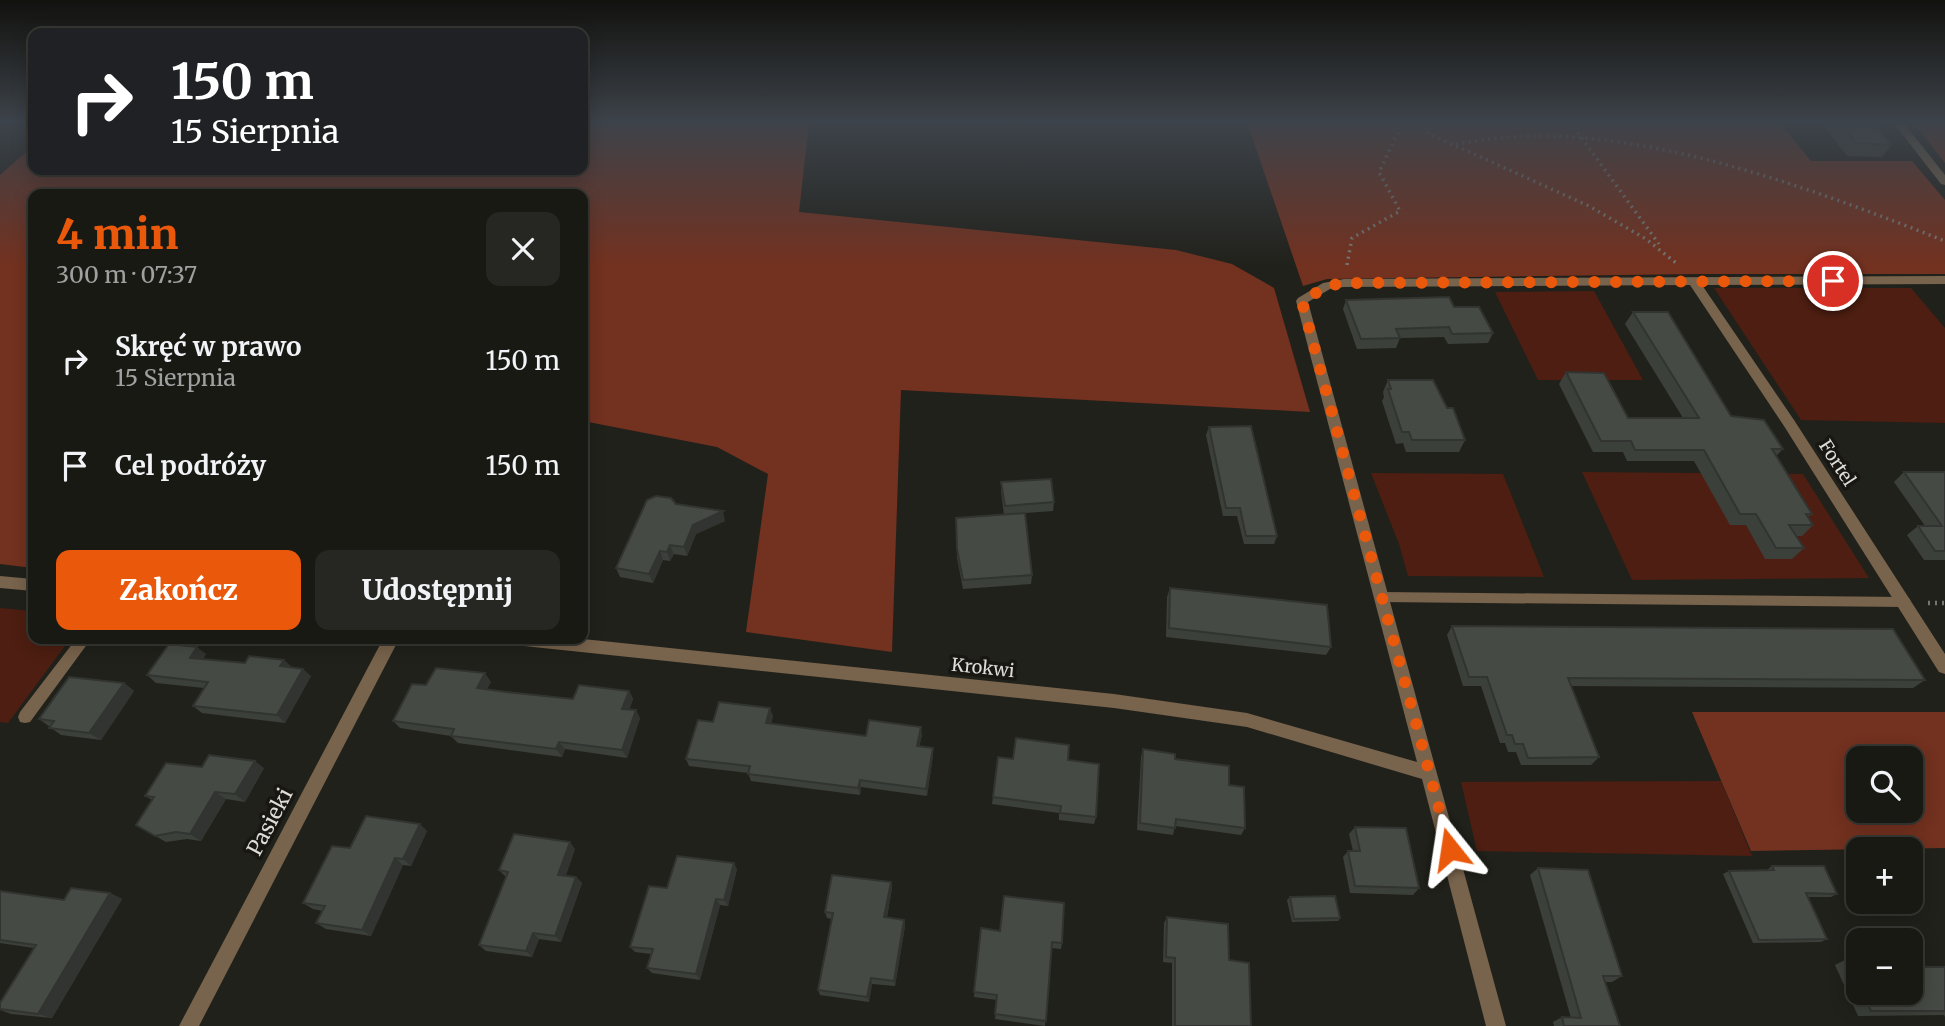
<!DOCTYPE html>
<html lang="pl">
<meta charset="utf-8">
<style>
body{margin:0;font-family:Merriweather,serif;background:#262622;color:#f1f3f6;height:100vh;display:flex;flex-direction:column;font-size:26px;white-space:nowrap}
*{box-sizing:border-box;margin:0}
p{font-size:23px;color:#9fa0a0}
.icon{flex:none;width:38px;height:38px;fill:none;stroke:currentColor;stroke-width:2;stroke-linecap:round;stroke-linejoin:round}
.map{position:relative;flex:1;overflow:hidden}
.side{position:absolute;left:28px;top:189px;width:560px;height:455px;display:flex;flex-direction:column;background:#191914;border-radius:14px;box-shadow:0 4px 18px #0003,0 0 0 2px #373834}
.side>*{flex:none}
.top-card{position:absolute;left:28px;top:28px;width:560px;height:147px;border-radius:14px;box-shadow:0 4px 18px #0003,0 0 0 2px #373834;background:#202124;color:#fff;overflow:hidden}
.tools{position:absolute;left:1846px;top:746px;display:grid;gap:14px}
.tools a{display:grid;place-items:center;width:77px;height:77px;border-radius:14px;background:#191914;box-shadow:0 4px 18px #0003,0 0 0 2px #373834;font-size:35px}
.pin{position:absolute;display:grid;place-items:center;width:60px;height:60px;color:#fff;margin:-30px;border:4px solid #fff;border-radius:50%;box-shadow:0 2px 7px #0007}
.me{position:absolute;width:77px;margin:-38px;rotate:345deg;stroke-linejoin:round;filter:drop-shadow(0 0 5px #0008)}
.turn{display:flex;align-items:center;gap:24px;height:147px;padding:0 28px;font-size:32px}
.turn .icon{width:91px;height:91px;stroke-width:2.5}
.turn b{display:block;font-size:49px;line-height:60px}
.round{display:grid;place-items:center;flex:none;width:74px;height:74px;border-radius:14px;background:#262622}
.overview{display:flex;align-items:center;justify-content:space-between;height:119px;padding:0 28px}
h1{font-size:42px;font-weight:800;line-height:52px;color:#ea580c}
.action{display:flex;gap:14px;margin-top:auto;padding:14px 28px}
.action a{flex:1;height:80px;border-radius:14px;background:#ea580c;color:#fff;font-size:28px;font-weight:800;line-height:80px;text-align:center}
.action a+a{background:#262622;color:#f1f3f6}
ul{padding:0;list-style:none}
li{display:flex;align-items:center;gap:21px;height:105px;padding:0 28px}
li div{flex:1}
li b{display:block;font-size:26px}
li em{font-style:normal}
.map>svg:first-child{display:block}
</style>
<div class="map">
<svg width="1945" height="1026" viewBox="0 0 1945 1026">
<rect width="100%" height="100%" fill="#21211b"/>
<!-- green -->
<g fill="#4d1e11">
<path d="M1714,288h197l34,40v95l-144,-3z"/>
<path d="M1594,291l49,89h-105l-43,-88z"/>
<path d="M1582,472l221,2 66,104 -237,2z"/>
<path d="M1371,473l132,1 41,103 -136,-1 -9,-32z"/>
<path d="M0,608l33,3v28h37l-62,84 -8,-1z"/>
<path d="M1721,781l31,75 -275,-5 -16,-69z"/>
</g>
<!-- forest -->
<g fill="#73311f" fill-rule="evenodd">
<path d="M583,122h226l-10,90 377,38 56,14 42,24 36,124 -409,-22 -9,262 -146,-20 22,-158 -51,-27 -134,-26v-227h-550v374l-33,-4v-389l33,-29v24h550z"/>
<path d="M1247,122h532l32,39h101l33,39v74h-246l-372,5 -24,7z"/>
<path d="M1913,122h32v41z"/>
<path d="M1692,712h253v136l-194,3zM1858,758h53v52h-53z"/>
</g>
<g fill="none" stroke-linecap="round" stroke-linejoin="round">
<!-- path-far1 -->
<g stroke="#767571" stroke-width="3.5" stroke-dasharray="2 4.5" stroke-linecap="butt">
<path d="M1403,122l186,84 57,33 30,24"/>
<path d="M1570,122l89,122"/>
<path d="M1456,144c26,-4 53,-8 79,-8 135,-1 286,56 410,105"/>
<path d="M1347,265l5,-27 48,-27 -21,-39 24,-50"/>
</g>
<!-- path -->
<path stroke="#767571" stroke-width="4.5" stroke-dasharray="2 5" stroke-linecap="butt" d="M1928,603h17"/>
<!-- service -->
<g fill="#78634c" fill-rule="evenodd">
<path d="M1382,592l522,5 5,1 2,4 -2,4 -5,1 -522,-5 -5,-1 -2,-4 2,-4z"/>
<path d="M76,639h15l-61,83 -5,1 -5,-1 -2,-5 2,-5z"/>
</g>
<!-- minor -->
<g fill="#78634c" fill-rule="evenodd">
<path d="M1893,122h10l42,53v10l-4,-1z"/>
<path d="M1945,276v8l-243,1 92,135 151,234v20l-6,-2 -155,-246 -94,-141 -346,2 -14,2 -22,13 198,724h-20l-64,-247 -175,-52 -133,-19 -590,-62 -5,-2 -3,-5h67l531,55 133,19 170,49 -121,-461 2,-3 25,-15 21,-4z"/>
<path d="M0,576l33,3v12l-33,-3z"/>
<path d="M383,639h16l-200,387h-20z"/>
</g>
</g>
<!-- wall -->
<g fill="#3c403a">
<path d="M1821,122h52l18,23 -9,12 -35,-1z"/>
<path d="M1346,300l108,7 39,26 -5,10 -40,1 -4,-7 -44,1 -4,10 -39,1 -14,-40z"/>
<path d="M1633,312l98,104 52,33 -7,7 36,58 -4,3 5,8 -11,11h-6l8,12 -12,11h-27l-19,-34h-16l-36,-64h-67l-4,-9h-30l-34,-68 7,-12 62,46h55l-58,-94z"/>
<path d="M1388,380l59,28 18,32 -6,12h-53l-3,-9 -7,1 -14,-43 2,-4 -1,-5z"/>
<path d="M1209,427l68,109 -3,8h-30l-7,-28h-14l-17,-81z"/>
<path d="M1904,472h41v88h-21l-17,-25 11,-9h7l-31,-44z"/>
<path d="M1001,482l53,20 -1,9 -28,2 7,62 -1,9 -68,5 -6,-31 -1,-40 48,-3 -3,-24z"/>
<path d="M676,504l49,17 -29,13 -9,22 -13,-2 -4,7 -7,-1 -10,23 -33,-6 -4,-9z"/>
<path d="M1170,588l161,59 -5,8 -160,-18 1,-40z"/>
<path d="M1452,626l473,54 -12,8 -342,-2 28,71 -8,8h-70l-5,-13h-8l-3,-9h-5l-19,-57h-18l-16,-51z"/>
<path d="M206,654l-3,5 88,8 20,9 -26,47 -83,-10 -9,-7 11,-18 -48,-5 -9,-8z"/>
<path d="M491,682l-4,7 86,10 56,-8 4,8 -4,11 11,8 -13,40 -62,-9 -3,8 -104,-14 -7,-7 -51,-8 -7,-7 33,-36z"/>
<path d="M124,683l10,8 -33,49 -40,-5 -22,-16z"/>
<path d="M773,716l-2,8 95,12 56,-1 -3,11 14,10 -6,40 -66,-9 -1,8 -109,-14 -3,-8 -59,-7 -3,-7 27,-37z"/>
<path d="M1143,749l32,10 54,26 16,43 -4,7 -66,-9 -2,9 -36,-5 4,-73z"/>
<path d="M1013,759l55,1 28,57 -2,7 -35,-4v-7l-67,-9 1,-7z"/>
<path d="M202,767l62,1 -19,34 -19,-3 -25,42 -14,-2 -21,3 -30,-17 16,-25 -7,-4z"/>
<path d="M1355,827l64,61 -6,7 -63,-2 -7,-36 5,-6h5l-4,-17z"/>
<path d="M427,831l-16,35 -8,-1 -32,71 -45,-7 -10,-6 7,-12 -10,-2 -10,-6 47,-55z"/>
<path d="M575,849l-9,26 10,2 6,6 -21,59 -22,-3 -7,18 -46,-6 -7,-6 27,-68 -7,-7z"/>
<path d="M1772,866l65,28 -6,3h-23l19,42 -6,3 -68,1 -30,-69 6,-3 38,-1z"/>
<path d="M1538,868l84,108 -10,6h-7l15,44h-66l-1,-4 9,-5 9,1 -41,-143z"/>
<path d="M737,869l-9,37 -8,-1 -20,75 -48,-7 -5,-5 4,-14 -16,-2 -5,-5 37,-59z"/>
<path d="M891,882l1,6 -5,29 17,3 1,6 -10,60 -23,-2 -3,18 -49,-7 -2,-5 14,-71 -5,-1 -2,-6z"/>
<path d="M0,892l64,8 46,-7 12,6 -70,119 -41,-4 -11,-4v-7l34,-55 -34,-5z"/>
<path d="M1290,897l50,21 -2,3 -46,1 -5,-22z"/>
<path d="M1167,917l62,43 22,66h-79v-63l-9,-1 1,-39z"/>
<path d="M981,928l81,15 -1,6 -9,-1 -7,78 -50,-7 2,-19 -23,-3z"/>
<path d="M1847,959l11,1v32h53l34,-25v50l-1,-2 -86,1 -23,-51z"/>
</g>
<!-- shaded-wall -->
<g fill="#313430">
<path d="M723,511l2,10 -29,13 -9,22 -3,-9 9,-22z"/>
<path d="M670,545l4,9 -4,7 -3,-9z"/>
<path d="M660,551l3,9 -10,23 -4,-9z"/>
<path d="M197,647l9,7 -8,11 -8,-7z"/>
<path d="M284,660l8,7 -12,-1z"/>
<path d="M303,669l8,7 -26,47 -8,-8z"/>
<path d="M485,673l6,9 -8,14 -6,-8z"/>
<path d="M124,683l10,8 -33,49 -12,-7z"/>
<path d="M629,691l4,8 -6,18 -5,-8z"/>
<path d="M770,708l3,8 -4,15 -3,-8z"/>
<path d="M636,710l4,8 -13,40 -5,-8z"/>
<path d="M921,727l1,8 -4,18 -1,-7z"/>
<path d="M559,742l6,7 -3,8 -6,-8z"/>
<path d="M933,748v8l-6,40 -1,-7z"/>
<path d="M255,761l9,7 -19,34 -10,-8z"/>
<path d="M860,780l1,7 -1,8 -2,-7z"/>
<path d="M215,792l11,7 -25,42 -11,-7z"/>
<path d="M420,824l7,7 -16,35 -8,-7z"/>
<path d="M570,842l5,7 -11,32 -6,-6z"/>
<path d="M395,858l8,7 -32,71 -9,-6z"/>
<path d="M734,863l3,6 -9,37 -4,-6z"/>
<path d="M576,877l6,6 -21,59 -6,-6z"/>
<path d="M891,882l1,6 -6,35 -2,-6z"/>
<path d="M110,893l12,6 -70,119 -14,-4z"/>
<path d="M716,899l4,6 -20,75 -4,-6z"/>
<path d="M904,920l1,6 -10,60 -1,-5z"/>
<path d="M533,933l6,6 -7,18 -6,-6z"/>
<path d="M871,978l1,6 -3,18 -2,-5z"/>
</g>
<!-- building -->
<g fill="#464a44" stroke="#313430" stroke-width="2">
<path d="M1839,122h34l18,23 -35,-2z"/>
<path d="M1449,297l5,10h25l14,26 -41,1 -3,-7 -53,2 4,9 -39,1 -15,-39z"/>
<path d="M1633,312h35l63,104 33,4 19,29h-11l40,65h-6l7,11h-24l15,23h-28l-20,-34h-16l-36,-64h-69l-4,-9h-30l-35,-69 38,1 24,45h71z"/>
<path d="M1388,380h45l14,28h6l12,32h-53l-3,-8h-7l-14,-43h3z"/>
<path d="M1251,426l26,110h-31l-6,-28h-14l-17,-81z"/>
<path d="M1904,472h41v79h-10l-17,-25h24z"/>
<path d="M1051,479l3,23 -49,4 -4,-24z"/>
<path d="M656,496l15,2 5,6 47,7 -30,14 -9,22 -14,-2 -3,7 -7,-1 -11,23 -33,-6 31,-68z"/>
<path d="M1025,513l7,62 -69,5 -6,-31 -1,-31z"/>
<path d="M1170,588l157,17 4,42 -162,-19z"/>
<path d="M1452,626l441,3 32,51 -357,-2 31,79 -71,1 -5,-14h-8l-3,-9h-5l-20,-58h-18z"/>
<path d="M169,644l28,3 -7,11 55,5 4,-7 35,4 -4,6 23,3 -26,46 -84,-9 15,-24 -61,-7z"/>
<path d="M436,668l49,5 -8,15 29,4 67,7 6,-14 50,6 -7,18 14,1 -14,40 -63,-8 -3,7 -105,-13 3,-7 -61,-8 19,-37 14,1z"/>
<path d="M69,677l55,6 -35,50 -40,-5 5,-7 -15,-2z"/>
<path d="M719,702l51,6 -4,15 100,13 3,-16 52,7 -4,19 16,2 -7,41 -66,-9 -2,8 -110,-14 2,-8 -64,-7 12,-39 15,2z"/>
<path d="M1016,738l53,7 -1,15 31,4 -3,53 -36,-4 1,-7 -68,-9 5,-40 15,2z"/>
<path d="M1143,749l32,5v5l54,7v19l15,2 1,41 -69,-9 -1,9 -35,-5z"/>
<path d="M209,755l46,6 -20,33 -20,-2 -25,42 -14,-2 -21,4 -19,-11 18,-28 -9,-1 21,-33 36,4z"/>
<path d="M366,816l54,8 -17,35 -8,-1 -33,72 -46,-7 9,-17 -22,-3 29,-57 18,2z"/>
<path d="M1355,827l51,1 13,60 -64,-2 -7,-35h12z"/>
<path d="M514,834l56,8 -12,33 18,2 -21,59 -22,-3 -7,18 -47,-6 29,-73 -9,-2z"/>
<path d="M677,856l57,7 -10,37 -8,-1 -20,75 -49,-6 6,-19 -23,-2 19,-61 18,2z"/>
<path d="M1772,866h52l13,28 -31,-1 21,46 -68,1 -30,-69 45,-1z"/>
<path d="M1538,868l50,2 34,106h-19l17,50h-56l-2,-9 19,1z"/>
<path d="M832,875l59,7 -7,35 20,3 -10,61 -23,-3 -4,19 -49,-7 15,-77 -8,-1z"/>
<path d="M71,888l39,5 -72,121 -38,-5v-6l36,-58 -36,-5v-49l64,9z"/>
<path d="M1004,896l60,7 -2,40 -10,-1 -6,79 -51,-7 2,-19 -23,-3 7,-64 19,3z"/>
<path d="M1335,896l5,22 -46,1 -4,-22z"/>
<path d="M1167,917l61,7 1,36 20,3 2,63h-76v-68l-9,-1z"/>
<path d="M1847,959l11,1v25z"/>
<path d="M1911,967h34v44h-74l-9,-19h49z"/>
</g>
<!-- sky -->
<linearGradient id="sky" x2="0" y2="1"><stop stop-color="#12120f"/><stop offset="0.46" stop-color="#3d434a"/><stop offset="1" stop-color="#3d434a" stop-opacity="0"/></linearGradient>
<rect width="1945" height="266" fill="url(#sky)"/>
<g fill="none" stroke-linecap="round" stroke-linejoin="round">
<!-- route -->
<path stroke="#ea580c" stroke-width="12" stroke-dasharray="0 21.6" d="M1450,849l-148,-547 25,-16 17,-3 489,-2"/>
</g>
<g text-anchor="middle" stroke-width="7" stroke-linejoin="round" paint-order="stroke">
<!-- street labels -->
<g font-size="18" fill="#deddda" stroke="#181712">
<text transform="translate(1837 463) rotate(57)" y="6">Fortel</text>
<text transform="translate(983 668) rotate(6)" y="6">Krokwi</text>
</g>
<!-- near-street labels -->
<g font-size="21" fill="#deddda" stroke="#181712">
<text transform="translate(270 822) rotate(-62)" y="7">Pasieki</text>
</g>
</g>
</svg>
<div class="tools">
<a><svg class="icon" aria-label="search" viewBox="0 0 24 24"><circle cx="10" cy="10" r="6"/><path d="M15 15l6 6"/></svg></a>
<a>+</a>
<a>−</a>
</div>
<div class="pin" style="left:1833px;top:281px;background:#d93025"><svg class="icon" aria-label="arrive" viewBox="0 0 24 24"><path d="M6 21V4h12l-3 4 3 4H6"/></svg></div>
<svg class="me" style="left:1450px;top:849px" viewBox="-20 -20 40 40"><path d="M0-17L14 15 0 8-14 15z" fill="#ea580c" stroke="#fff" stroke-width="4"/></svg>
<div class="top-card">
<div class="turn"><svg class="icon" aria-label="right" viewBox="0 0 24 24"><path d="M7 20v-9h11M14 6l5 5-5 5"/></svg><div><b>150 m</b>15 Sierpnia</div></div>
</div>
<section class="side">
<div class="overview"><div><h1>4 min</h1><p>300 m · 07:37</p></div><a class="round"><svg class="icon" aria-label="close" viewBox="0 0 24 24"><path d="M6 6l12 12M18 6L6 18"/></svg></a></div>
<ul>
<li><svg class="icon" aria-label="right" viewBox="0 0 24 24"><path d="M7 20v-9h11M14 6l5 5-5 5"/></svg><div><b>Skręć w prawo</b><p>15 Sierpnia</p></div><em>150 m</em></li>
<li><svg class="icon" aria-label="arrive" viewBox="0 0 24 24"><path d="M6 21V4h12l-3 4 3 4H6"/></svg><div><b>Cel podróży</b></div><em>150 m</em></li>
</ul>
<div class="action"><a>Zakończ</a><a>Udostępnij</a></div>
</section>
</div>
